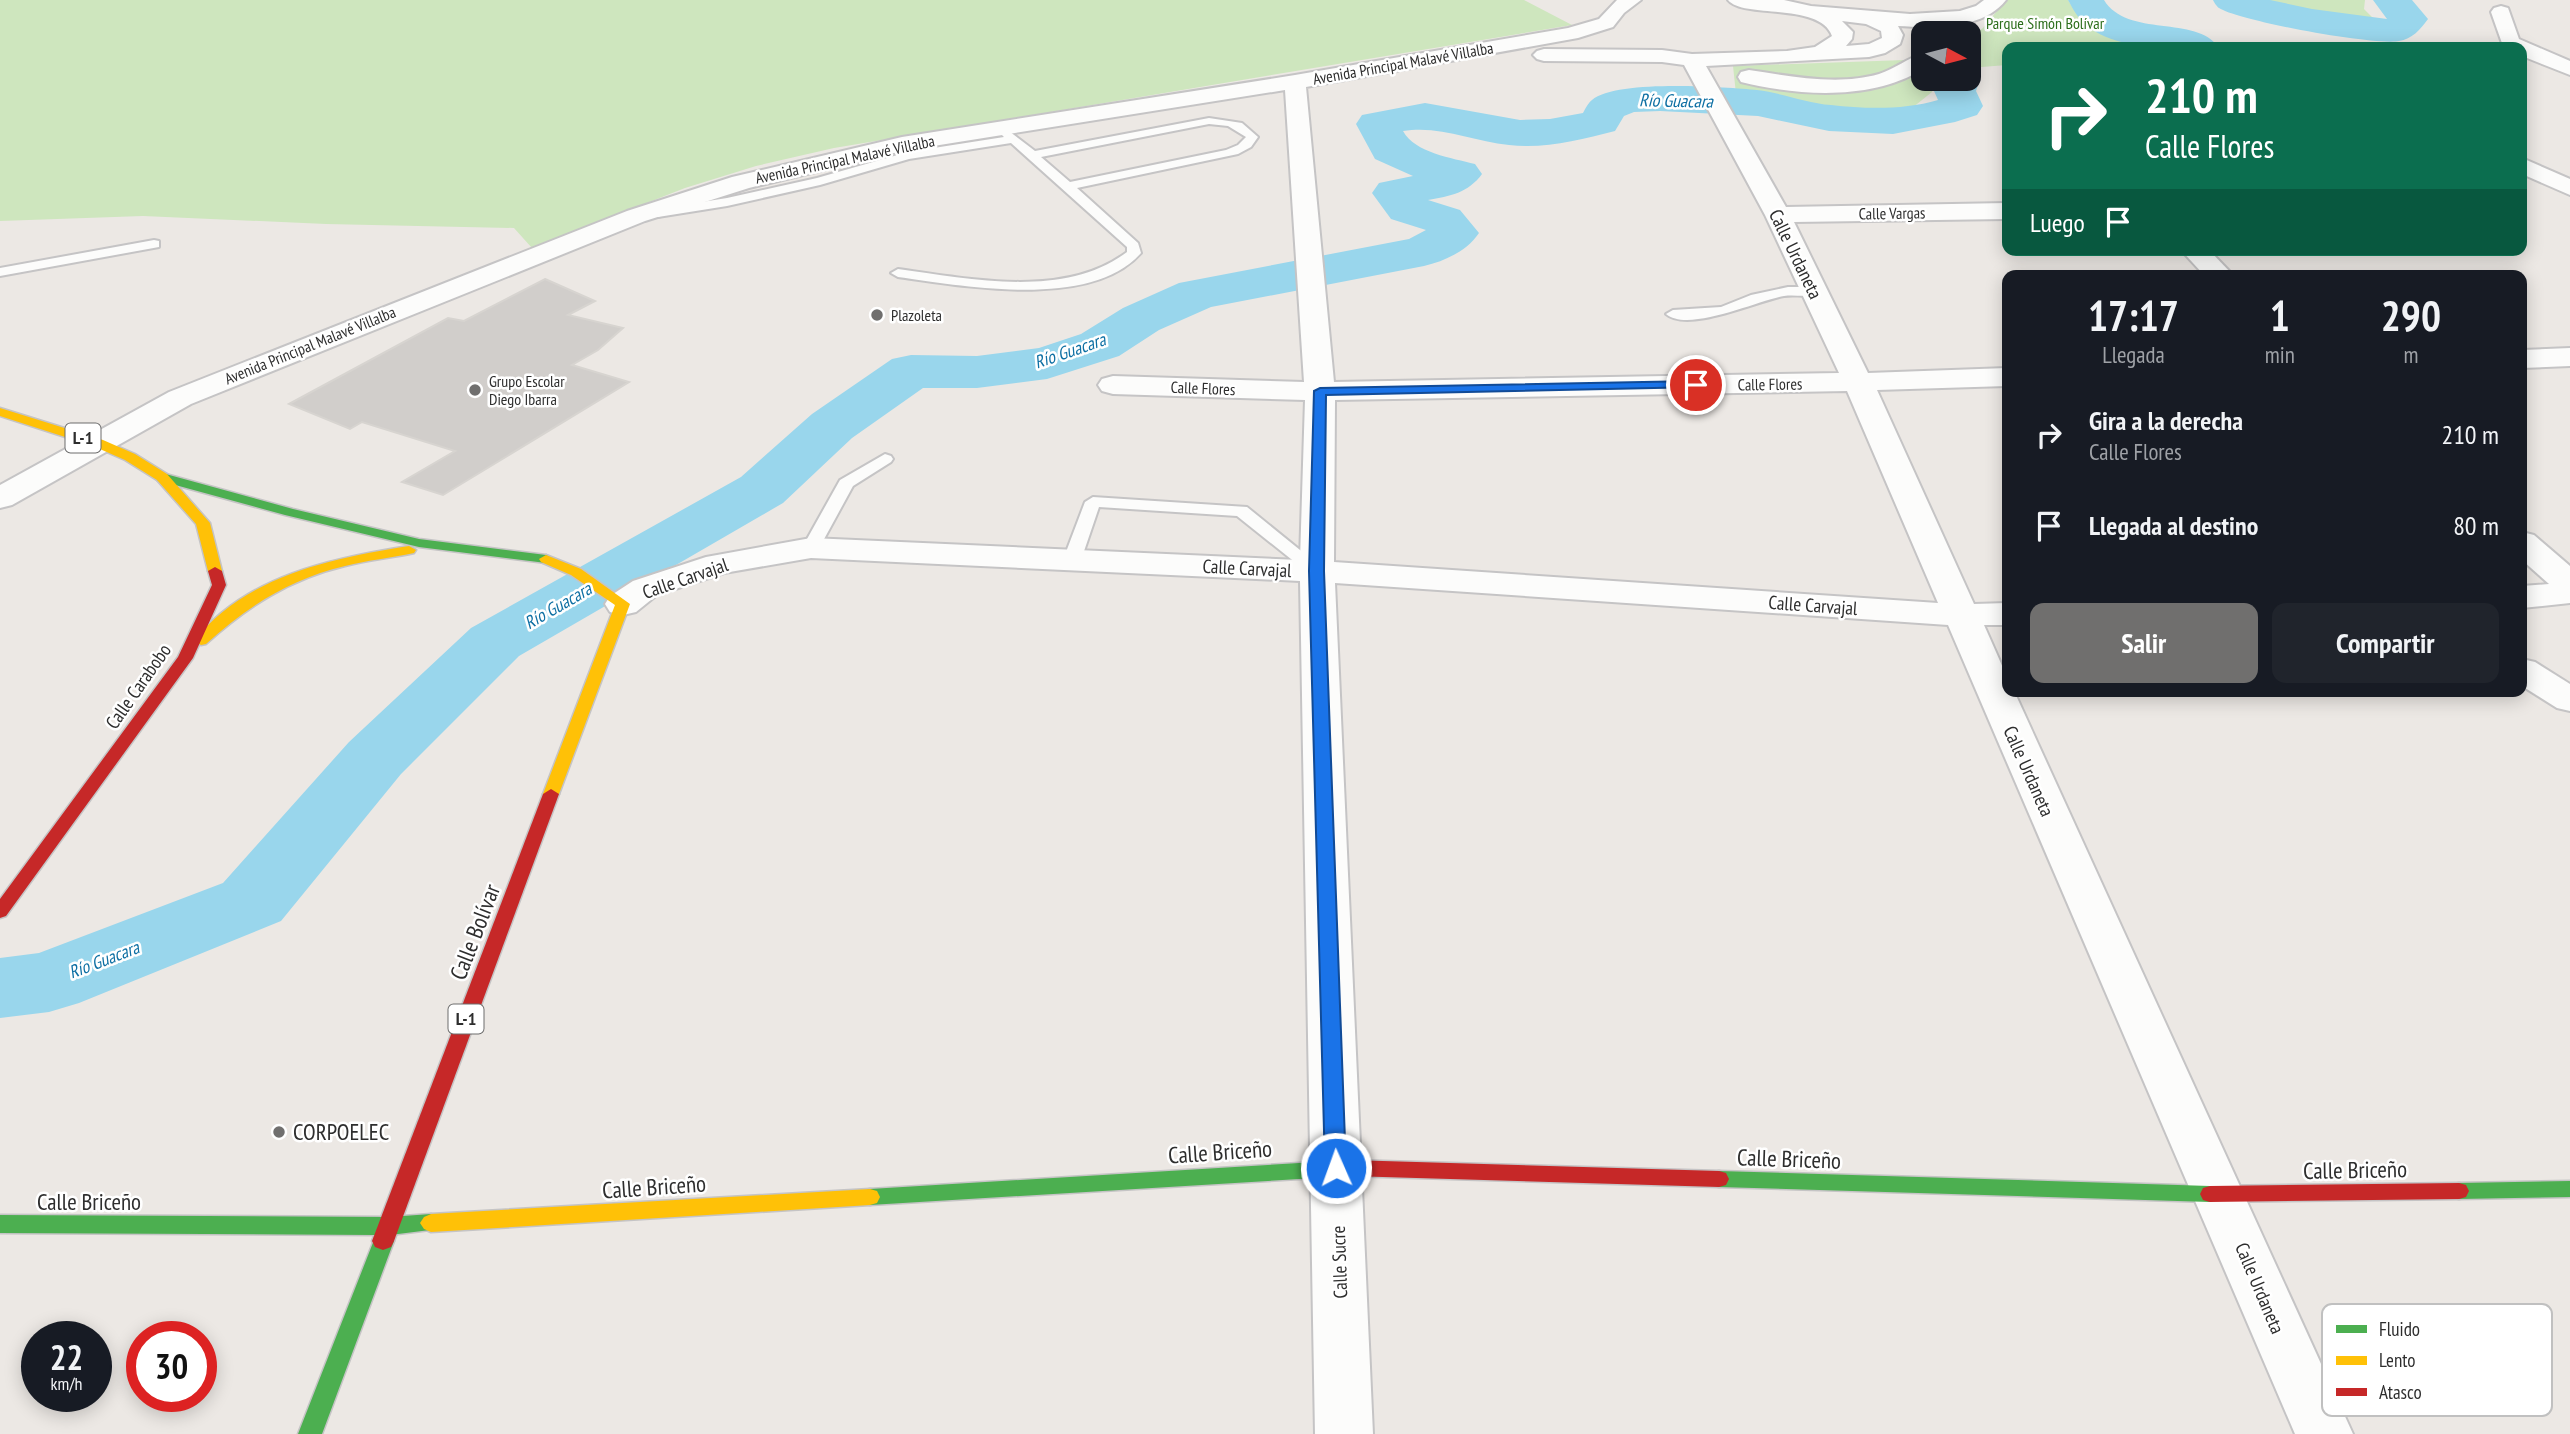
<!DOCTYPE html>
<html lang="es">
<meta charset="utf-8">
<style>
body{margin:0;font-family:"PT Sans Narrow",sans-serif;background:#20242c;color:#f1f3f6;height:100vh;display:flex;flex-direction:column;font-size:26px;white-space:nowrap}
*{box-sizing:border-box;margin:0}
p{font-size:23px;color:#9ea1a6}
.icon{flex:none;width:38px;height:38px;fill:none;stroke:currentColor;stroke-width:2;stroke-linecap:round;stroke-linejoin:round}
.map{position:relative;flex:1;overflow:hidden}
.panel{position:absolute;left:2002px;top:270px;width:525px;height:427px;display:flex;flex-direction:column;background:#171b24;border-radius:14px;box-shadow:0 4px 18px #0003}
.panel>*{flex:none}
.banner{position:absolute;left:2002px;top:42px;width:525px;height:214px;border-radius:14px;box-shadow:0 4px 18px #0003;background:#0b6e4f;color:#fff;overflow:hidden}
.needle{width:46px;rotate:97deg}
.buttons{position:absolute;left:1911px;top:21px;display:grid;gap:14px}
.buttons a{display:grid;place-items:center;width:70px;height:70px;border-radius:14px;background:#171b24;box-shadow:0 4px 18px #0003;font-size:35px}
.speed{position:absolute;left:21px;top:1321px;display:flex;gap:14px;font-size:35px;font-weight:700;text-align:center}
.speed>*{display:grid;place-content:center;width:91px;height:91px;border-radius:50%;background:#171b24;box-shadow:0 4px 18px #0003;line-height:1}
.speed small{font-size:18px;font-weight:400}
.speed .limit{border:10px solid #d22;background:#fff;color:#111}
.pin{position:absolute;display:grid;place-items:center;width:60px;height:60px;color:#fff;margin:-30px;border:4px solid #fff;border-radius:50%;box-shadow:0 2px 7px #0007}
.me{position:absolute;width:77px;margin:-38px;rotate:358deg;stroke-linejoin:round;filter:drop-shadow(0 0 5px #0008)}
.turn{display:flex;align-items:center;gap:24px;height:147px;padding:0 28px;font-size:32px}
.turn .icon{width:91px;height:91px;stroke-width:2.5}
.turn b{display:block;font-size:49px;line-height:60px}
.then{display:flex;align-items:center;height:66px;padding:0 28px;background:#0003;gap:14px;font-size:26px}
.eta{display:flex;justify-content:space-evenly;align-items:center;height:119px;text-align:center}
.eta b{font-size:42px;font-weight:800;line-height:49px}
.primary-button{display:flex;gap:14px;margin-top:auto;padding:14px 28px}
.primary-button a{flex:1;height:80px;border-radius:14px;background:#706f6e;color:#fff;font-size:28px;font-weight:800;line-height:80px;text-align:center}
.primary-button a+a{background:#20242c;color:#f1f3f6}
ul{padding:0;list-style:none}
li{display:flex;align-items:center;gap:21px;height:91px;padding:0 28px}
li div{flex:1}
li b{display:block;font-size:26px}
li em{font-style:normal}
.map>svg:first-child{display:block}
</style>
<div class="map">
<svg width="2570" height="1434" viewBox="0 0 2570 1434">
<rect width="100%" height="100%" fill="#ece8e4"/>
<!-- green -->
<g fill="#cee6be">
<path d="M0,0h1524l48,25 -738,123 -78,18 -71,22 -153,60 -18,-20 -188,-4 -183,-8 -143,5z"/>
<path d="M2006,0h62c14,27 71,41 99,47h-160v18l-38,3v-33l13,-6z"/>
<path d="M2262,0h103l-1,9 10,10 -79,-10z"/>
<path d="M1923,52v27h11l-2,13 -25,20 -62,-4 -109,-14 -3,-28 172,-6z"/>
</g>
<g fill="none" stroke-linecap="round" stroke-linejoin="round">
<!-- river -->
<g fill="#99d6ec" fill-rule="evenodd">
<path d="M2068,0h36c23,38 93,15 114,47 -40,2 -91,5 -127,-18 -11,-7 -17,-18 -23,-29z"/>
<path d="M2213,0h57l42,9 75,10 -14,-19h39l16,19c-8,11 -16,20 -29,22 -23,5 -160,-20 -180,-33 -2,-1 -5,-6 -6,-8z"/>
<path d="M1969,69l5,1 6,9 -4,12 7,15 -6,9 -22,7 -62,12 -64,-3 -71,-15 -98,-5 -26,1 -10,4 -9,15c-35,9 -70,18 -106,14 -37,-4 -69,-20 -106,-14 12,22 49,27 72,33l7,10c-14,19 -32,22 -54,26l32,10 19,23c-12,18 -34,28 -55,33l-213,41 -52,23 -40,26 -72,23 -70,9h-54l-71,50 -69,65 -264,153 -118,118 -120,147 -202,82 -30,9 -49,6v-60l39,-5 184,-70 126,-141 122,-114 270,-151 71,-63 80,-55 19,-4 66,1 62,-8 42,-14 42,-26 56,-25 230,-44 17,-9 -35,-11 -19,-26 7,-10 34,-7 -38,-17 -19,-35 6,-9 63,-12 95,17 30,-1 33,-6c2,-4 5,-10 9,-13 24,-21 132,-13 165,-10 25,3 49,13 74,15 35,4 73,5 107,-5l-4,-9 6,-12h29z"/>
</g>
</g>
<!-- building -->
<path fill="#d1cecb" stroke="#d7d4d0" stroke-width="2" d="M545,279l50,22 -27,14 55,13 -25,22 -26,15 57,17 -186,113 -41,-13 53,-31 -93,-29 -12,7 -61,-25 159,-86 16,3z"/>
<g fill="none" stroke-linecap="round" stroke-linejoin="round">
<!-- lane casing -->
<g stroke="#c5c4c5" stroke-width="4">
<g id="lane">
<path d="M1209,118l33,5 16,14 -7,10 -13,7 -161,34 61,55 3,10c-50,57 -177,33 -243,24l-7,-4 7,-4c73,10 167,30 229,-17v-5l-116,-104 -102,16 -89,26 -93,21 -69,11 -6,-4 6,-4 69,-11 90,-20 91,-26 96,-15 -9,-9 6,-3 34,26zM1209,124l19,2 18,11 -8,8 -12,5 -156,32 -29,-25z"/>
<path d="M154,240l5,1v6l-159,29v-8z"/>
<path d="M1788,287h26l7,4c-9,8 -25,3 -37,5 -27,5 -96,37 -118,18l7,-4 48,-3 30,-12z"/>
<path d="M885,454l6,2 2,3 -2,3 -38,24 -36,66h-12l-3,-4 38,-68z"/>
<path d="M1093,497l154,10 79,64 -9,5 -6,-1 -74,-59 -138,-9 -18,53 -3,4h-12l-3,-4 22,-58z"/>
</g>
</g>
<!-- street casing -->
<g stroke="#c5c4c5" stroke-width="4">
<g id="street">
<path d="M1617,0h24l-17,13 -11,14 -35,11 -272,49 28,295 505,-9 -74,-158 -81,-150 -22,-3 -118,-1 -7,-2 -4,-4 4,-4 7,-2 118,1 30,4 95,-3 28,-4 17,-11c-12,-34 -89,-17 -104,-36h56l27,6 99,8 50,-3 16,-5 8,-6h22c-23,30 -74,28 -108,26l5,9 -3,9 -15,9 -16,4 -163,9 80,141 221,-4v16l-213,3 74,151 139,-5v18l-130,4 97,214 33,-1v22h-23l23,52v14h7l339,743h-58l-347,-809 -613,-42 38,851h-58l-15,-853 -489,-23 -87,15 -67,22 -21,17 -13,3 -13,-3 -5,-8 5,-8 23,-15 73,-24 105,-19 489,22 5,-160 -192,-6 -11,-3 -4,-6 4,-6 11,-3 191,6 -19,-292 -383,61 -153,37 -104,33 -454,183 -179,101 -12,3v-23l169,-93 458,-181 105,-34 170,-40 393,-62 273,-47 31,-9zM1842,21l24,3 15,7 1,7 -13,6 -23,2 6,-7 1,-7zM1847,391l91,212 -604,-41 1,-162z"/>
<path d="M2501,6l7,2 11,31 51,22v14l-48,-19v-9l-19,-1 -12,-34 3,-4z"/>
<path d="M1923,54v15c-51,32 -125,27 -182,13l-3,-5 3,-5 8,-2c41,6 89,16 130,4 16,-5 28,-16 44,-20z"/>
<path d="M2522,158l48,21v16l-48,-21z"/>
<path d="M2181,250h28l24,25h-29z"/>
<path d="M2570,348v18l-48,2v-18z"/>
<path d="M2522,532l12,3 36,31v37l-48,5v-22l27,-2 -27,-24z"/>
<path d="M2522,659l13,3 35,22v27l-13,-3 -35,-22z"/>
</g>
</g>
<!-- fast casing -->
<g stroke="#c5c4c5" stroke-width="3">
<g id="fast">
<path d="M162,473l131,36 126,30 127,16 7,4 -7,4 -127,-16 -134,-32 -128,-35v-6z"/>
<path d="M1349,1160l7,2 3,6 -3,6 -7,2 -479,29 -7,-2 -3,-6 3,-6 7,-2z"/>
<path d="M1719,1171l491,15 7,2 3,6 -3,6 -7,2 -491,-15 -7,-2 -3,-6 3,-6z"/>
<path d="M2570,1181v16l-111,2 -7,-2 -3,-6 3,-6 7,-2z"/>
<path d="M431,1214l7,3 4,6 -4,6 -48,6 4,6 -72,193h-24l78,-199 -376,-2v-18l389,2z"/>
</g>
</g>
<!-- slow casing -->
<g stroke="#c5c4c5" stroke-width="3">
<g id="slow">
<path d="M0,408l103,32 32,14 32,20 43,49 12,48 -2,3h-10l-2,-3 -12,-47 -39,-44 -32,-20 -32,-14 -93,-30z"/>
<path d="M409,546l7,4 -2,3c-23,5 -46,7 -69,13 -55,13 -97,40 -139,78l-5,1 -7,-4c51,-65 138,-83 215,-95z"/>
<path d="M546,555l35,14 49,35 -71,190 -8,5 -8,-5 72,-189 -44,-30 -30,-13 -2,-3z"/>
<path d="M870,1189l7,2 3,6 -3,6 -7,2 -439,27 -7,-3 -4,-6 4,-6 7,-3z"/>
</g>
</g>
<!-- jam casing -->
<g stroke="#c5c4c5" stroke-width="3">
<g id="jam">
<path d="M215,567l7,4 4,14 -33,73 -187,258 -6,2v-19l178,-242 34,-72 -4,-14z"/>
<path d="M551,789l8,5 -165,447 -3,6 -8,3 -8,-3 -3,-6 171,-447z"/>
<path d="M1349,1160l370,11 7,2 3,6 -3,6 -7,2 -370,-11 -7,-2 -3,-6 3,-6z"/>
<path d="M2459,1183l7,2 3,6 -3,6 -7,2 -249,3 -7,-2 -3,-6 3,-6 7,-2z"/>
</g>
</g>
<!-- lane -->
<use href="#lane" fill="#fcfcfb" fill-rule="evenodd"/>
<!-- street -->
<use href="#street" fill="#fcfcfb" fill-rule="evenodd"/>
<!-- fast -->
<use href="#fast" fill="#4caf50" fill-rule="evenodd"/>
<!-- slow -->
<use href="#slow" fill="#ffc107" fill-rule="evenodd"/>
<!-- jam -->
<use href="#jam" fill="#c62828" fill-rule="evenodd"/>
</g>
<!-- route -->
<path fill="#1a73e8" stroke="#114b97" stroke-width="2" d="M1696,381l7,4 -2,2 -375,8 -2,176 22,597 -3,6 -7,2 -8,-2 -3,-6 -16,-597 5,-180 6,-3z"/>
<!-- markers -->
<g fill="#706f6e" stroke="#fff" stroke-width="2.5">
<circle cx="877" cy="315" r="7"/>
<circle cx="475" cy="390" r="7"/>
<circle cx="279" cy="1132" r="7"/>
</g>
<g text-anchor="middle" stroke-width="5" stroke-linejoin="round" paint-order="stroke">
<!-- far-park labels -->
<g font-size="16" fill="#2c6e1b" stroke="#fff">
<text x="2045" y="29">Parque Simón Bolívar</text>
</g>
<!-- far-street labels -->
<g font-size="16" fill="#2e2e2e" stroke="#fff">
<text transform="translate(1403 63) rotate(-10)" y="6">Avenida Principal Malavé Villalba</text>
<text transform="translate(845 159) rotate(-12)" y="6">Avenida Principal Malavé Villalba</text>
<text transform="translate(1892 213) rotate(-1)" y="6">Calle Vargas</text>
<text transform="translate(310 345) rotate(-22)" y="6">Avenida Principal Malavé Villalba</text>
<text transform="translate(1770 384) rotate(-1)" y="6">Calle Flores</text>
<text transform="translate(1203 388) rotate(2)" y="6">Calle Flores</text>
</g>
<!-- far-poi labels -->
<g font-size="16" fill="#2e2e2e" stroke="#fff" text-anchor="start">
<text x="891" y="321">Plazoleta</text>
<text x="489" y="387">Grupo Escolar<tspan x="489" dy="18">Diego Ibarra</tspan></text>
</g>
<!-- far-water labels -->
<g font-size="18" font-style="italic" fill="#0d6fa3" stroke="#fff">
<text transform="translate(1676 101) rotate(1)" y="6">Río Guacara</text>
<text transform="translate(1070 351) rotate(-19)" y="6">Río Guacara</text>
<text transform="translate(558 606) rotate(-30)" y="6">Río Guacara</text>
<text transform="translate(104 960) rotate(-21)" y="6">Río Guacara</text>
</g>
<!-- shield labels -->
<g fill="#fff" stroke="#6d6d6d" stroke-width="2">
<rect x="65.5" y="423.5" width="35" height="29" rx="5"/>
<rect x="448.5" y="1004.5" width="35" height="29" rx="5"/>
</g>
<g font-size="18" font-weight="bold" fill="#2e2e2e">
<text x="83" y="444">L-1</text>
<text x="466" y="1025">L-1</text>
</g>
<!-- street labels -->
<g font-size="19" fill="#2e2e2e" stroke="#fff">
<text transform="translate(1796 254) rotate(64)" y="7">Calle Urdaneta</text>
<text transform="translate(1247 568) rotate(3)" y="7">Calle Carvajal</text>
<text transform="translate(685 578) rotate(-19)" y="7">Calle Carvajal</text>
<text transform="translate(1813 605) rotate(4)" y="7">Calle Carvajal</text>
<text transform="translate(138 686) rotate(-55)" y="7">Calle Carabobo</text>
<text transform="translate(2029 771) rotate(66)" y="7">Calle Urdaneta</text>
<text transform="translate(1339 1262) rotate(-92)" y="7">Calle Sucre</text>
<text transform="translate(2260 1288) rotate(67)" y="7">Calle Urdaneta</text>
</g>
<!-- near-street labels -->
<g font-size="23" fill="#2e2e2e" stroke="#fff">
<text transform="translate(475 932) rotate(-69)" y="8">Calle Bolívar</text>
<text transform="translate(1220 1152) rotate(-4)" y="8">Calle Briceño</text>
<text transform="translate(1789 1159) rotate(2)" y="8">Calle Briceño</text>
<text transform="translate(2355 1170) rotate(-1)" y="8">Calle Briceño</text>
<text transform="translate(654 1187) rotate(-4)" y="8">Calle Briceño</text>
<text x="89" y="1210">Calle Briceño</text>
</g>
<!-- near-poi labels -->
<g font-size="23" fill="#2e2e2e" stroke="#fff" text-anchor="start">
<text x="293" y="1140">CORPOELEC</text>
</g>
</g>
<!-- legend -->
<rect x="2322" y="1304" width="230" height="112" rx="10" fill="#fff" stroke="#c0c0c0" stroke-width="2"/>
<rect x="2336" y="1325" width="31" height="8" fill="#4caf50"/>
<rect x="2336" y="1356" width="31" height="9" fill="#ffc107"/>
<rect x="2336" y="1388" width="31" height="8" fill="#c62828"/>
<g font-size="19" fill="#2e2e2e">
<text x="2379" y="1336">Fluido</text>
<text x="2379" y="1367">Lento</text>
<text x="2379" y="1399">Atasco</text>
</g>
</svg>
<div class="buttons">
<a><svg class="needle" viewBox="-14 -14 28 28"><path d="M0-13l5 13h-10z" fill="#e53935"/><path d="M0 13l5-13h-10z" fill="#9ea1a6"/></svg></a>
</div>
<div class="speed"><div>22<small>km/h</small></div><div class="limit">30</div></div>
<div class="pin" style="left:1696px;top:385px;background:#d93025"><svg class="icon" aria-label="arrive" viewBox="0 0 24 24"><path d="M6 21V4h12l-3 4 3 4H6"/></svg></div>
<svg class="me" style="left:1336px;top:1168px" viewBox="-20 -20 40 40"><circle r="17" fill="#1a73e8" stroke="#fff" stroke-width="3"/><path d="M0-11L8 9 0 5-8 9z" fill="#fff"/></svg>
<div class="banner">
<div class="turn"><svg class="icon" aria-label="right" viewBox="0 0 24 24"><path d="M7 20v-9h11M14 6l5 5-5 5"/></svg><div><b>210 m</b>Calle Flores</div></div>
<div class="then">Luego<svg class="icon" aria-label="arrive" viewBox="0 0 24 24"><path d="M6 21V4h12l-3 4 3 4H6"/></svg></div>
</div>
<section class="panel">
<div class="eta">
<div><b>17:17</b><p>Llegada</p></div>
<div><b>1</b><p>min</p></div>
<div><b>290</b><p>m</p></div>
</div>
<ul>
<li><svg class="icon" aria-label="right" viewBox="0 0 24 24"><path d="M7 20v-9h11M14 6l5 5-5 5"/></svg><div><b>Gira a la derecha</b><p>Calle Flores</p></div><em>210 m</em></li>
<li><svg class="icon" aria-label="arrive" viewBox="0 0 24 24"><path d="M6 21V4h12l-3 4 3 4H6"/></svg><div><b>Llegada al destino</b></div><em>80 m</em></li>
</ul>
<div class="primary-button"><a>Salir</a><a>Compartir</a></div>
</section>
</div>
